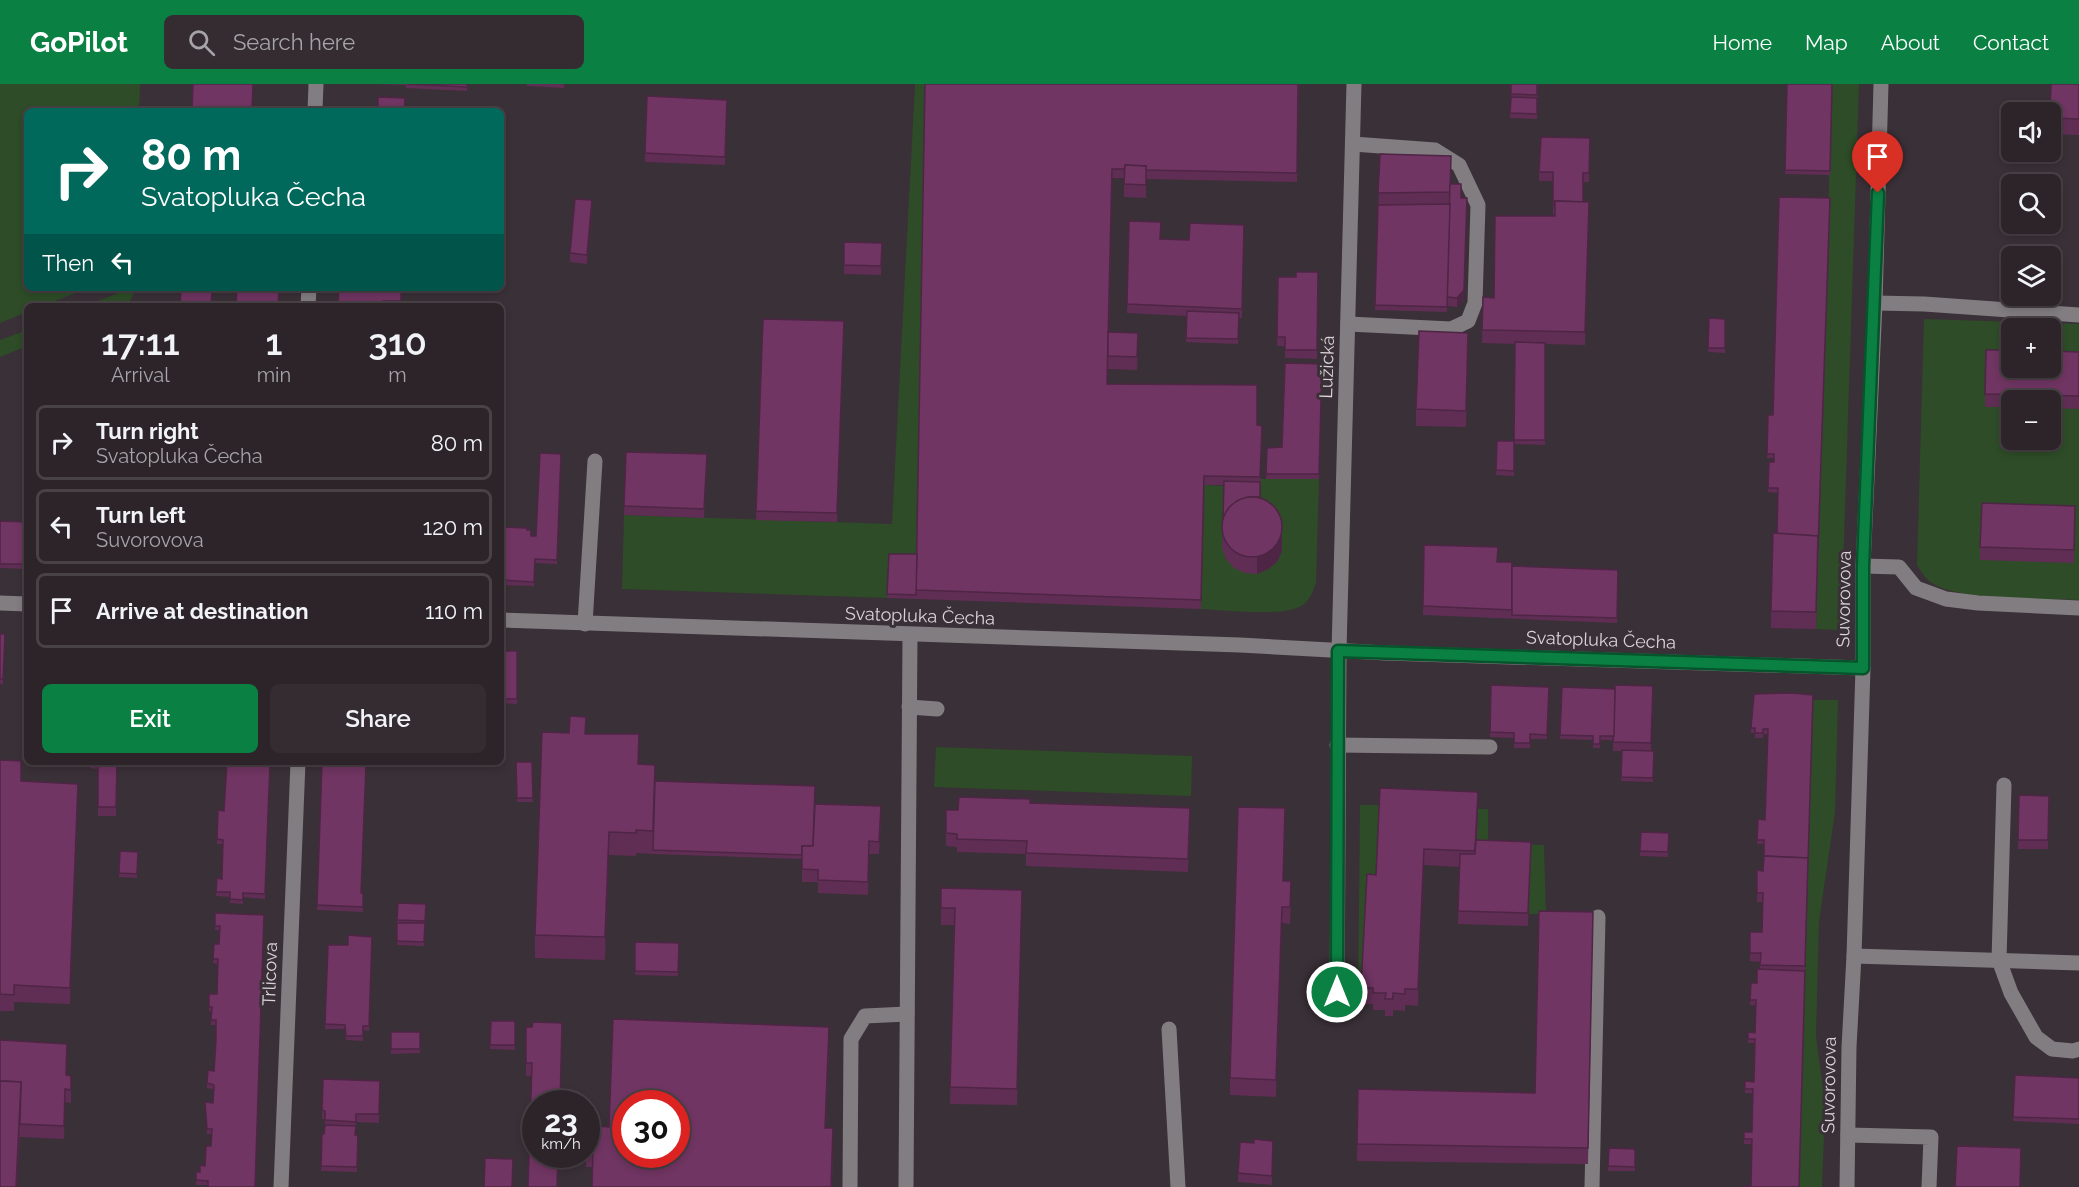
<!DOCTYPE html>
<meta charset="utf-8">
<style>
body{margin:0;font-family:Raleway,sans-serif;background:#342c31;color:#f1f3f6;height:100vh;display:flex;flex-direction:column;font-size:22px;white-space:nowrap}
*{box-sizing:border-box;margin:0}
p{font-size:20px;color:#a6a4a8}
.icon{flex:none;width:33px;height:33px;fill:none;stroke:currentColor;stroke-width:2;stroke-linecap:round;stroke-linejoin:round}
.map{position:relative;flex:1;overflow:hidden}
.drawer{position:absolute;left:24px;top:219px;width:480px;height:462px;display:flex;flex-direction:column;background:#2c2429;border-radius:9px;box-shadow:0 3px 9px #0003,0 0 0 2px #484146}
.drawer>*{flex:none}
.hud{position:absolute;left:24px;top:24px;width:480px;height:183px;border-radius:9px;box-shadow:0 3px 9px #0003,0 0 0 2px #484146;background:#00695c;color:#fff;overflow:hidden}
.tools{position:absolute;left:2001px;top:18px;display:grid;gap:12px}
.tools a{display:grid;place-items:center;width:60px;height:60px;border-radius:9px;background:#2c2429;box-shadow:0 3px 9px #0003,0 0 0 2px #484146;font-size:30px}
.speed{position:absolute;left:522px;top:1006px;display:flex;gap:12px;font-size:30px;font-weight:700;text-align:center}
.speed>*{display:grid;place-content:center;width:78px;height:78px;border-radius:50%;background:#2c2429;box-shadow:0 3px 9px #0003,0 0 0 2px #484146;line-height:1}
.speed small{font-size:15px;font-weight:400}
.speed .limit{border:9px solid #d22;background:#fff;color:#111}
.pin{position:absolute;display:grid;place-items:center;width:51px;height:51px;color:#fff;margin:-62px -26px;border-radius:50% 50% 50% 0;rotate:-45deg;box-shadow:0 0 6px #0007}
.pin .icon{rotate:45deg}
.me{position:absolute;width:66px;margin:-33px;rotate:0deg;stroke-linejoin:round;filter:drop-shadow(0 0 4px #0008)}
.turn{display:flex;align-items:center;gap:21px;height:126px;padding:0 18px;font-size:27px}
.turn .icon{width:78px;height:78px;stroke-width:2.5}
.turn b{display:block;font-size:42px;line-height:51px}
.then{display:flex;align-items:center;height:57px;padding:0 18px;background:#0003;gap:12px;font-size:22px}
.eta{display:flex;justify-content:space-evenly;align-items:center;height:102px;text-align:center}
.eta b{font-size:36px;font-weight:600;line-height:42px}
.primary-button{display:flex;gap:12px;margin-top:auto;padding:12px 18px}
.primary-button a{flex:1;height:69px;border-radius:9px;background:#0b8043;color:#fff;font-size:24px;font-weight:600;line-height:69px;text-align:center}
.primary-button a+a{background:#342c31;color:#f1f3f6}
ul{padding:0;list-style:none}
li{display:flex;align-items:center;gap:18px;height:75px;margin:0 12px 9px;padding:0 6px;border:3px solid #484146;border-radius:9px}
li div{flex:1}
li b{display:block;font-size:22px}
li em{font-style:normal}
header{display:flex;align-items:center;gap:36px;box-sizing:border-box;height:84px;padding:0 30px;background:#0b8043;color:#fff}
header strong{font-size:28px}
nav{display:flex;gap:33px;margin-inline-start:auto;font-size:21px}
.search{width:420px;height:54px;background:#342c31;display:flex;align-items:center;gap:15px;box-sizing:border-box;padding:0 21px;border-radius:9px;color:#a6a4a8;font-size:22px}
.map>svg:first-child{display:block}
</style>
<header>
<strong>GoPilot</strong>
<div class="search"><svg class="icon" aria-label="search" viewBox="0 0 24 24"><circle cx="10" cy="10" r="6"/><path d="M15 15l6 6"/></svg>Search here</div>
<nav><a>Home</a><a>Map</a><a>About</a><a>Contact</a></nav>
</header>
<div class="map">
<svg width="2079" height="1103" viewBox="0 0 2079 1103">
<rect width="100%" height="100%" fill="#3a3037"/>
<!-- green -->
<g fill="#2d4c27" fill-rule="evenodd">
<path d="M0,0h140l-1,27h-112v177h61l-46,18h-15v6l-27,11z"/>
<path d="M915,0h10l-8,475 -27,-1 -3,40 -265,-9 2,-74 268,9z"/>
<path d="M1832,0h27l-18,546 -25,-1z"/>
<path d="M131,204h5l-6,13 -11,5h-33z"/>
<path d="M1924,235l155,5v276c-37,-2 -113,1 -144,-15 -9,-5 -13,-12 -18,-20zM2012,244h38v40h-38zM2012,316h38v40h-38z"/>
<path d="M27,246v16l-27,11v-17z"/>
<path d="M1260,395h59l-3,103c-3,10 -6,19 -15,24 -17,11 -78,4 -100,3l3,-124 20,1 44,83c11,-9 14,-16 14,-30l-22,-25z"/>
<path d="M1813,616h25l-3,112 -16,109 -3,115 9,69 -3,82h-23z"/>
<path d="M936,663l256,9 -1,40 -257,-9z"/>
<path d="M1360,721h20l-4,87h-9l-6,112h-3z"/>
<path d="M1478,725h10v34l56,2 2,69h-17l-53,-61z"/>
</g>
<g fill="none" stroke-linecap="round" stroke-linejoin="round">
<!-- minor -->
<g stroke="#827d80" stroke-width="15">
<path d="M315,27l1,-27"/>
<path d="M1875,219l49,1 155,11"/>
<path d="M308,222l1,-18"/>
<path d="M1348,240l103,5 17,-8 7,-18 3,-98 -19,-40 -24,-15 -82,-6"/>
<path d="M1863,482l36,1 17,21 30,11 32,4 101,5"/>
<path d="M0,519l27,1"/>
<path d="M501,536l739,25 146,8 477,15"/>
<path d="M585,540l10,-163"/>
<path d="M909,623l28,2"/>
<path d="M1337,661l153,2"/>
<path d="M2004,701l-5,175 12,33 25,44 16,12 21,2 6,-2"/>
<path d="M1854,872l225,7"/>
<path d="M1337,930l2,-363 15,-567"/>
<path d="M1169,945l9,158"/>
<path d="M1848,1051l83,2 -2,50"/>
<path d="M281,1103l17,-425"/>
<path d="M850,1103l1,-148 14,-23 42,-2"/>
<path d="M906,1103l4,-551"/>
<path d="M1592,1103l6,-270"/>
<path d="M1847,1103l2,-140 5,-91 9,-288v-102l12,-263 6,-219"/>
</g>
</g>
<!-- wall -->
<g fill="#602e54">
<path d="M374,0h94l-1,7 -61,-3v-3z"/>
<path d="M527,0h37v4l-37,-2z"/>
<path d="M925,0h374l-2,98 -151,-3v19l-22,-1v-19h-12l-3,154 29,14 -1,24 -29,-1 -1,15 150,41 5,1 -2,71 22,54 -5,11 -9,7 -11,5 -12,-1 -11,-5 -8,-9 -4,-11 2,-63h-20l-3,124 -314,-11 2,-44h28z"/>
<path d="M1511,0h27l-1,35 -27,-1z"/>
<path d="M1787,0h45l-2,91 -45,-1z"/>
<path d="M2079,0v51l-29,-1v-22z"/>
<path d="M727,16l-2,65 -80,-3v-9z"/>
<path d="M1590,54l-1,44h-6v20h6l-4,143 -40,-1v101l-31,-1 1,-100 -33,-1 1,-46 11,1 61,-82v-2h-2v-33h-14v-9z"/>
<path d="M1380,70l70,30 11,14 3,101 -7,8 -10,-1v-4v10l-72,-2z"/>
<path d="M1830,114l-14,431 -45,-1v-17l6,-77 1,-41 -10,-1 1,-30h5v-4h-7l1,-43h5z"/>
<path d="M592,125l-5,55 -17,-2v-9z"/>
<path d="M1129,137l32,18 28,1 55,-15 -2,93h-3l-1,26 -52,-2 1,-26 -60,-3z"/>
<path d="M844,158l38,1 -1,32 -37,-1z"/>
<path d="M1318,188l-1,87 -32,-1v-12h-8l1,-69h18z"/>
<path d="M402,204l-1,18h-63z"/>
<path d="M1709,234l16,1v34l-17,-1z"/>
<path d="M763,235l81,2 -7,201 -81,-2z"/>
<path d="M1468,266l-2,77 -50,-1v-17z"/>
<path d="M1986,266l93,2v57l-29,-1v-8h-38v7h-27z"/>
<path d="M1322,280l-3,115h-53l1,-31 15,-1z"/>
<path d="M1497,357h17v35l-18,-1z"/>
<path d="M626,368l81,2 -3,64 -80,-3z"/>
<path d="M561,370l-4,110 -22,-1 -1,23 -33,-1v-50l26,-5 4,6h5z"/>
<path d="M2075,422l-1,57 -94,-3v-13z"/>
<path d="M27,433v52l-27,-1v-47l25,1z"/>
<path d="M1424,461l74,17 14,4 106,4 -1,53 -194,-8z"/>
<path d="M0,550h5l-2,50h-3z"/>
<path d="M501,567h16v53l-16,-1z"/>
<path d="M1491,601l58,2 -2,52h-17v9h-16v-10l-24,-1z"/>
<path d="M1562,603l91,8 -2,56h3l-1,31 -32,-1 1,-30h-9v-11h-13v8h-7v-8l-33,-1z"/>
<path d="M1813,611l-14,492 -48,-1 1,-42h-8v-5l8,-7v-39h-7v-12l9,1 1,-39h-7v-4l7,-6 1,-28h-6l1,-22h6l3,-13v-8l-10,-1v-29h12v-30h-5v-32l6,1 1,-27h-7v-4l8,-20 3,-86h-5v4h-8v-5h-4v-5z"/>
<path d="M586,650l52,30 17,31 160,9 66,15 -2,35h-10l-1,41 -50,-2v-11h-16v-23l-149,-5 -17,-1v3l-27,-1 -4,105 -70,-2v-23z"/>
<path d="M0,676l21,21 57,20 -8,203 -56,-2v9h-14z"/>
<path d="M90,678h27l-1,54h-18v-47l-8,-1z"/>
<path d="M270,678l-5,137 -22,-2v7l-13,-1v-6l-14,-1 1,-18 5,1 1,-35h-6l1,-34 6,1z"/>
<path d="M516,678h16l1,40h-16z"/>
<path d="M322,680l39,129h2v19l-46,-2z"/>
<path d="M2019,711l30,1 -1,53h-30z"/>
<path d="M1030,719l160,18 -2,51 -162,-6v-12l-69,-2v-5l-11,-1v-36h12z"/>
<path d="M1478,725l-1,31 54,2 -3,84 -70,-2 1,-57 -35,-2 -6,141 -13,-1v6l-12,-1v6h-8v-6h-12v-6h-12v-17l15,-112z"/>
<path d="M1285,741l-2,56 8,17 -1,26 -8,-1 -6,174 -46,-2v-17z"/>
<path d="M1641,748l28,1 -1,24 -28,-1z"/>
<path d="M120,767l18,1 -1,26 -18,-1z"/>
<path d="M941,804l81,2 -5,215 -67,-1 4,-179h-13z"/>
<path d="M426,820l-2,42 -27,-1v-25z"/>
<path d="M1593,828l-5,252 -231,-3 1,-72 177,4z"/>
<path d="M215,829l49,2 -56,270h-12v-13h4l5,-6 6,-20v-12h-4l-2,-32 8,1v-14l-6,-1v-5l7,-12 2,-46h-5l1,-13 -3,-1v-17h8l1,-30 -5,-1 1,-19h5v-14h-4z"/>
<path d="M372,853l-3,94 -6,-1v11l-17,-1 -1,-11h-20l3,-84h20z"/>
<path d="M635,858l44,1 -1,33 -43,-1z"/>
<path d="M491,937h24v29l-25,-1z"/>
<path d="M526,943l32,160 -27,-111h-5z"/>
<path d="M391,948h29v21l-29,1z"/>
<path d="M0,956l67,17 -1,19h5v27l-6,-1 -1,37 -44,-2v-4l-3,54h-17z"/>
<path d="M829,960l-3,84 7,17 -1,42h-240l1,-20h-7v-24h8l15,-16z"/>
<path d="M2015,991l64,3v46l-66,-3z"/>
<path d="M323,995l57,2 -1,42 -23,-1v13h2l-1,37 -36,-1 1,-37h2l1,-15h-3z"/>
<path d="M1273,1057l-1,44 -34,-3v-9l16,-30z"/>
<path d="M1609,1064l26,1v22h-27z"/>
</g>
<!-- shaded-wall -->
<g fill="#4e2545">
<path d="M253,0h1l-1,27h-1z"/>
<path d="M1467,114l-3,101 -7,8v-9z"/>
<path d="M592,116v9l-5,55v-9z"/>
<path d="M1282,438v29l-5,11 -9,7 -11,5v-17z"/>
<path d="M78,700v17l-8,203v-16z"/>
<path d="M1478,708v17l-3,58v-16z"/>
<path d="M609,748v23l-4,105v-23z"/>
<path d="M1424,765v16l-6,141v-17z"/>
<path d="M1282,823v16l-6,174v-17z"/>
<path d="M829,943v17l-4,100v-16z"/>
<path d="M20,1040l-3,63h-1z"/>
</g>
<!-- building -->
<g fill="#703562" stroke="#4e2545" stroke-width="1.5" fill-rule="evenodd">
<path d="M193,0h60l-1,27h-60z"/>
<path d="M407,0h60v3z"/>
<path d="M925,0h373l-1,89 -151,-3v-4l-21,-1v4h-13l-5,215 150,1v40l5,1 -2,51 -56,-1 -3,124 -285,-10z"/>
<path d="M1511,0h26v11l-26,-1z"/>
<path d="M1787,0h45l-2,87 -45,-1z"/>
<path d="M2051,0h28v35l-29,-1z"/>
<path d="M647,12l80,4 -2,57 -80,-4z"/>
<path d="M378,13l27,1 -1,13h-26z"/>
<path d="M1511,13l26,1v16l-27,-1z"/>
<path d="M1541,53l49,1 -1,35h-6v29l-28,-1v4h-2v-33h-14z"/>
<path d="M1380,70l71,2 -1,36 -72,1z"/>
<path d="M1125,81l21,1v19l-22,-1z"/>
<path d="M1450,100h11v14h6l-3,92 -7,8 -10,-1z"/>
<path d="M1779,113l51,1 -12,350v-12l-41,-2 1,-46h-10l1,-26h5v-8h-7l1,-39h5z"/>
<path d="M575,115l17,1 -5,55 -17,-2z"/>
<path d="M1555,117l34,1 -4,130 -103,-2 1,-33 11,1 1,-82h60z"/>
<path d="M1450,120l-3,103 -72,-2 3,-100z"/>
<path d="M1129,137l32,1 -1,17 29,1 1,-17 54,2 -2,84 -115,-5z"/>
<path d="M844,158l38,1 -1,23 -37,-1z"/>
<path d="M1296,188h22l-1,78h-32v-13h-8l1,-60h18z"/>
<path d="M237,204h42l-1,18h-42z"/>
<path d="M339,204h62v13h-18v5h-45z"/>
<path d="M181,206l31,1 -1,15h-31z"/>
<path d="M1187,227l52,2 -1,26 -52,-1z"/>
<path d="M1709,234l16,1v29h-17z"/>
<path d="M763,235l81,2 -7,192 -81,-2z"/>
<path d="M1419,247l49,2 -2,78 -50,-2z"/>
<path d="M1108,248l30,1 -1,24 -29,-1z"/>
<path d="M1515,258l30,1v97h-31z"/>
<path d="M1986,266h26v18h38v-17l29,1v44l-94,-2z"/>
<path d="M1285,279l37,1 -3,110h-53l1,-26 15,-1z"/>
<path d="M1497,357h17v30l-18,-1z"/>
<path d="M626,368l81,2 -3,55 -80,-3z"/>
<path d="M540,369l21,1 -4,106 -22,-1 -1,23 -33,-2v-45h1v-8l25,1v2h4v6h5z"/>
<path d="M1224,397l36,1v15h-12l-11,4 -9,8 -5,10z"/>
<circle cx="1252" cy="443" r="30"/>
<path d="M1982,419l93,3 -1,44 -94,-3z"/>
<path d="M25,433h2v47h-27v-43l25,1z"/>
<path d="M1773,449l45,3 -2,76 -45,-1z"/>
<path d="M1424,461l74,2 -1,15h15v48l-89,-4z"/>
<path d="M889,470h28l-1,41 -29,-1z"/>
<path d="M1512,482l106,4 -1,48 -105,-3z"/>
<path d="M0,550h5l-2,45h-3z"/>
<rect x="501" y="567" width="16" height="48"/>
<path d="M1491,601l58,2 -2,48 -17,-1v9h-16v-10l-24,-1z"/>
<path d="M1615,601l38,1 -2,57 -38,-1z"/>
<path d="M1562,603l53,2 -1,47h-14v8h-7v-8l-33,-1z"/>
<path d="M1792,609l21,2 -5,167v-4l-44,-2v-16h-7l1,-21 7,1 3,-91h-5v4h-8v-5h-4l3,-34z"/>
<path d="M570,632l16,1 -1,17h54l-1,30 17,1 -2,66 -17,-1v3l-27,-1 -4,105 -70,-2 7,-203 27,1z"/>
<path d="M1622,666l32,1 -1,27 -32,-1z"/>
<path d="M0,676l21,1v20l57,3 -8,204 -56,-3v10l-14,-1z"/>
<path d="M98,678h19l-1,45h-18z"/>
<path d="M227,678h43l-5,132 -22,-1v7l-13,-1v-7h-14l1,-14 5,1 1,-39 -6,-1 1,-29 6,1z"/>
<path d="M516,678h16l1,36h-16z"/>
<path d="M322,680l44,1 -5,128h2v14l-46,-2z"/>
<path d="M655,697l160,5 -2,60h-11v9l-149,-5z"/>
<path d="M1380,704l98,4 -3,59 -51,-2 -6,140h-13v5l-12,-1v6h-8l1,-6h-13v-5l-12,-1 6,-113 9,1z"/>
<path d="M2019,711l30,1 -1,44h-30z"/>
<path d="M959,713l71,2v4l160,5 -2,51 -162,-6 1,-12 -70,-2v-5l-11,-1v-23h12z"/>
<path d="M815,720l66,2 -2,36 -10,-1 -1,41 -50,-2v-10l-16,-1v-23h11z"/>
<path d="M1238,723l47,1 -2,73h8l-1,26h-8l-6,173 -46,-2z"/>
<path d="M1641,748l28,1 -1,19 -28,-1z"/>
<path d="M1476,756l55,2 -3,71 -70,-2 2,-57h15z"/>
<path d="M120,767l18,1 -1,22 -18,-1z"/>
<path d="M1764,772l44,2 -3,108 -45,-1 1,-12h-11v-21h12l1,-39h-6v-23l6,1z"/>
<path d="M941,804l81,2 -5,199 -67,-2 5,-179h-14z"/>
<path d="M398,819l28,1 -1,17 -28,-1z"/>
<path d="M1539,827l54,1 -5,236 -231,-4 1,-55 177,4z"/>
<path d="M215,829l49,2 -9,272h-47v-6l-12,-1v-8h4v-7l5,1 1,-20h5l1,-17h-5l-2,-27 8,1 1,-18 -7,-2 1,-13 6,1 2,-31v-20h-5l1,-13h-3v-13h8l1,-35h-5l1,-15h5l1,-18h-5z"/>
<path d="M397,839h28l-1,19 -27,-1z"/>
<path d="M348,851l24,2 -3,89h-6v10h-17l-1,-11 -20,-1 3,-79h20z"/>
<path d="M635,858l44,1 -1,29 -43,-1z"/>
<path d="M1757,885l48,2 -6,216h-56v-1h8l1,-47h-8v-7h8l1,-43h-8v-8l9,1 1,-43h-7v-7l7,1 1,-33h-6l1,-17h6z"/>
<path d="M613,935l216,8 -4,101h8l-2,59h-239l1,-37h-7v-7h8v-17l15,1zM626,1020h50v51h-50z"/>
<path d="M491,937h24v24h-25z"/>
<path d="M533,938l29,1 -2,81h-24v51h22l-1,32h-29l4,-124h-6v-36h6z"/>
<rect x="391" y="948" width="29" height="17"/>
<path d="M0,956l67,4 -1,31 5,1v14l-6,-1 -1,37 -44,-2 1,-42 -21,-1z"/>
<path d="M2015,991l64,3v41l-66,-2z"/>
<path d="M323,995l57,2 -1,33h-23v8l-31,-2v-9l-3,-1z"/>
<path d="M0,997l21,1 -5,105h-16z"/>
<path d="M325,1041l31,1 -1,9h3l-1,32 -36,-1 1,-32h2z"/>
<path d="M1254,1055l19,2 -1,35 -34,-3 2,-31 14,1z"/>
<path d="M1957,1062l64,2 -1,39h-65z"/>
<path d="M1609,1064l26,1v18l-27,-1z"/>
<path d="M485,1074l28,1 -1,28h-28z"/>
</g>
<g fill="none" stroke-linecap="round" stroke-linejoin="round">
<!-- route casing -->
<g stroke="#07532c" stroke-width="15">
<path id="route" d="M1337,908l1,-341 525,17v-102l15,-373"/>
</g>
<!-- route -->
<use href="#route" stroke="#0b8043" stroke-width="10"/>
</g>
<g text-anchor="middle" stroke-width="6" stroke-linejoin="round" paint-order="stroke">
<!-- street labels -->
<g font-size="18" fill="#dad4d9" stroke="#3a3037">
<text transform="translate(1327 283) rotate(-88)" y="6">Lužická</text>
<text transform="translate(1844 515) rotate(-89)" y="6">Suvorovova</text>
<text transform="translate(920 532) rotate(2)" y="6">Svatopluka Čecha</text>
<text transform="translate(1601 556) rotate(2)" y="6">Svatopluka Čecha</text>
<text transform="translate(270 890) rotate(-88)" y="6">Trlicova</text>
<text transform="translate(1829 1001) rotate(-89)" y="6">Suvorovova</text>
</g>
</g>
</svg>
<div class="tools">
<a><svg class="icon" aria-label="sound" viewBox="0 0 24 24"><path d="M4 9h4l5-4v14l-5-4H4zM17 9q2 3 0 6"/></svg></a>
<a><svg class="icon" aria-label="search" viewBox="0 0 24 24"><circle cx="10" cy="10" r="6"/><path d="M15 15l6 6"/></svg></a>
<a><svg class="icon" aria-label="layers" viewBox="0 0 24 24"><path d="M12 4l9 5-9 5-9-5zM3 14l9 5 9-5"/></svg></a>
<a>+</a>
<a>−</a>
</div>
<div class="speed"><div>23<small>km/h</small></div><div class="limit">30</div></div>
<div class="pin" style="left:1878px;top:109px;background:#d93025"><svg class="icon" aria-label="arrive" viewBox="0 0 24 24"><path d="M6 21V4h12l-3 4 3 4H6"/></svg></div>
<svg class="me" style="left:1337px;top:908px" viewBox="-20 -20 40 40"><circle r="17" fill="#0b8043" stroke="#fff" stroke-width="3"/><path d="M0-11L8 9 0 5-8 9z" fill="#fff"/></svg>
<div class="hud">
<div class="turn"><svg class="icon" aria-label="right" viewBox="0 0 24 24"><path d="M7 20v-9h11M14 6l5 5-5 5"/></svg><div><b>80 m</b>Svatopluka Čecha</div></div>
<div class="then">Then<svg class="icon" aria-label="left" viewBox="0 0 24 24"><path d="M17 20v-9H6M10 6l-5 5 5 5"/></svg></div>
</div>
<section class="drawer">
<div class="eta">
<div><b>17:11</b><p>Arrival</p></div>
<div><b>1</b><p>min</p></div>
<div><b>310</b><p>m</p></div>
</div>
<ul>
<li><svg class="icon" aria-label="right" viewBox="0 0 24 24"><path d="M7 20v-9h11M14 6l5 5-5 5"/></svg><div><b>Turn right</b><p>Svatopluka Čecha</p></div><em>80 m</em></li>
<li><svg class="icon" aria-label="left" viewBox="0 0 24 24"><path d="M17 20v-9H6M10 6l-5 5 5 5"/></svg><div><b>Turn left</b><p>Suvorovova</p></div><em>120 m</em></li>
<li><svg class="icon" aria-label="arrive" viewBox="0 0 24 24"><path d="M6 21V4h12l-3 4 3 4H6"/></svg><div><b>Arrive at destination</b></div><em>110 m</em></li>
</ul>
<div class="primary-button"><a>Exit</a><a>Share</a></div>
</section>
</div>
